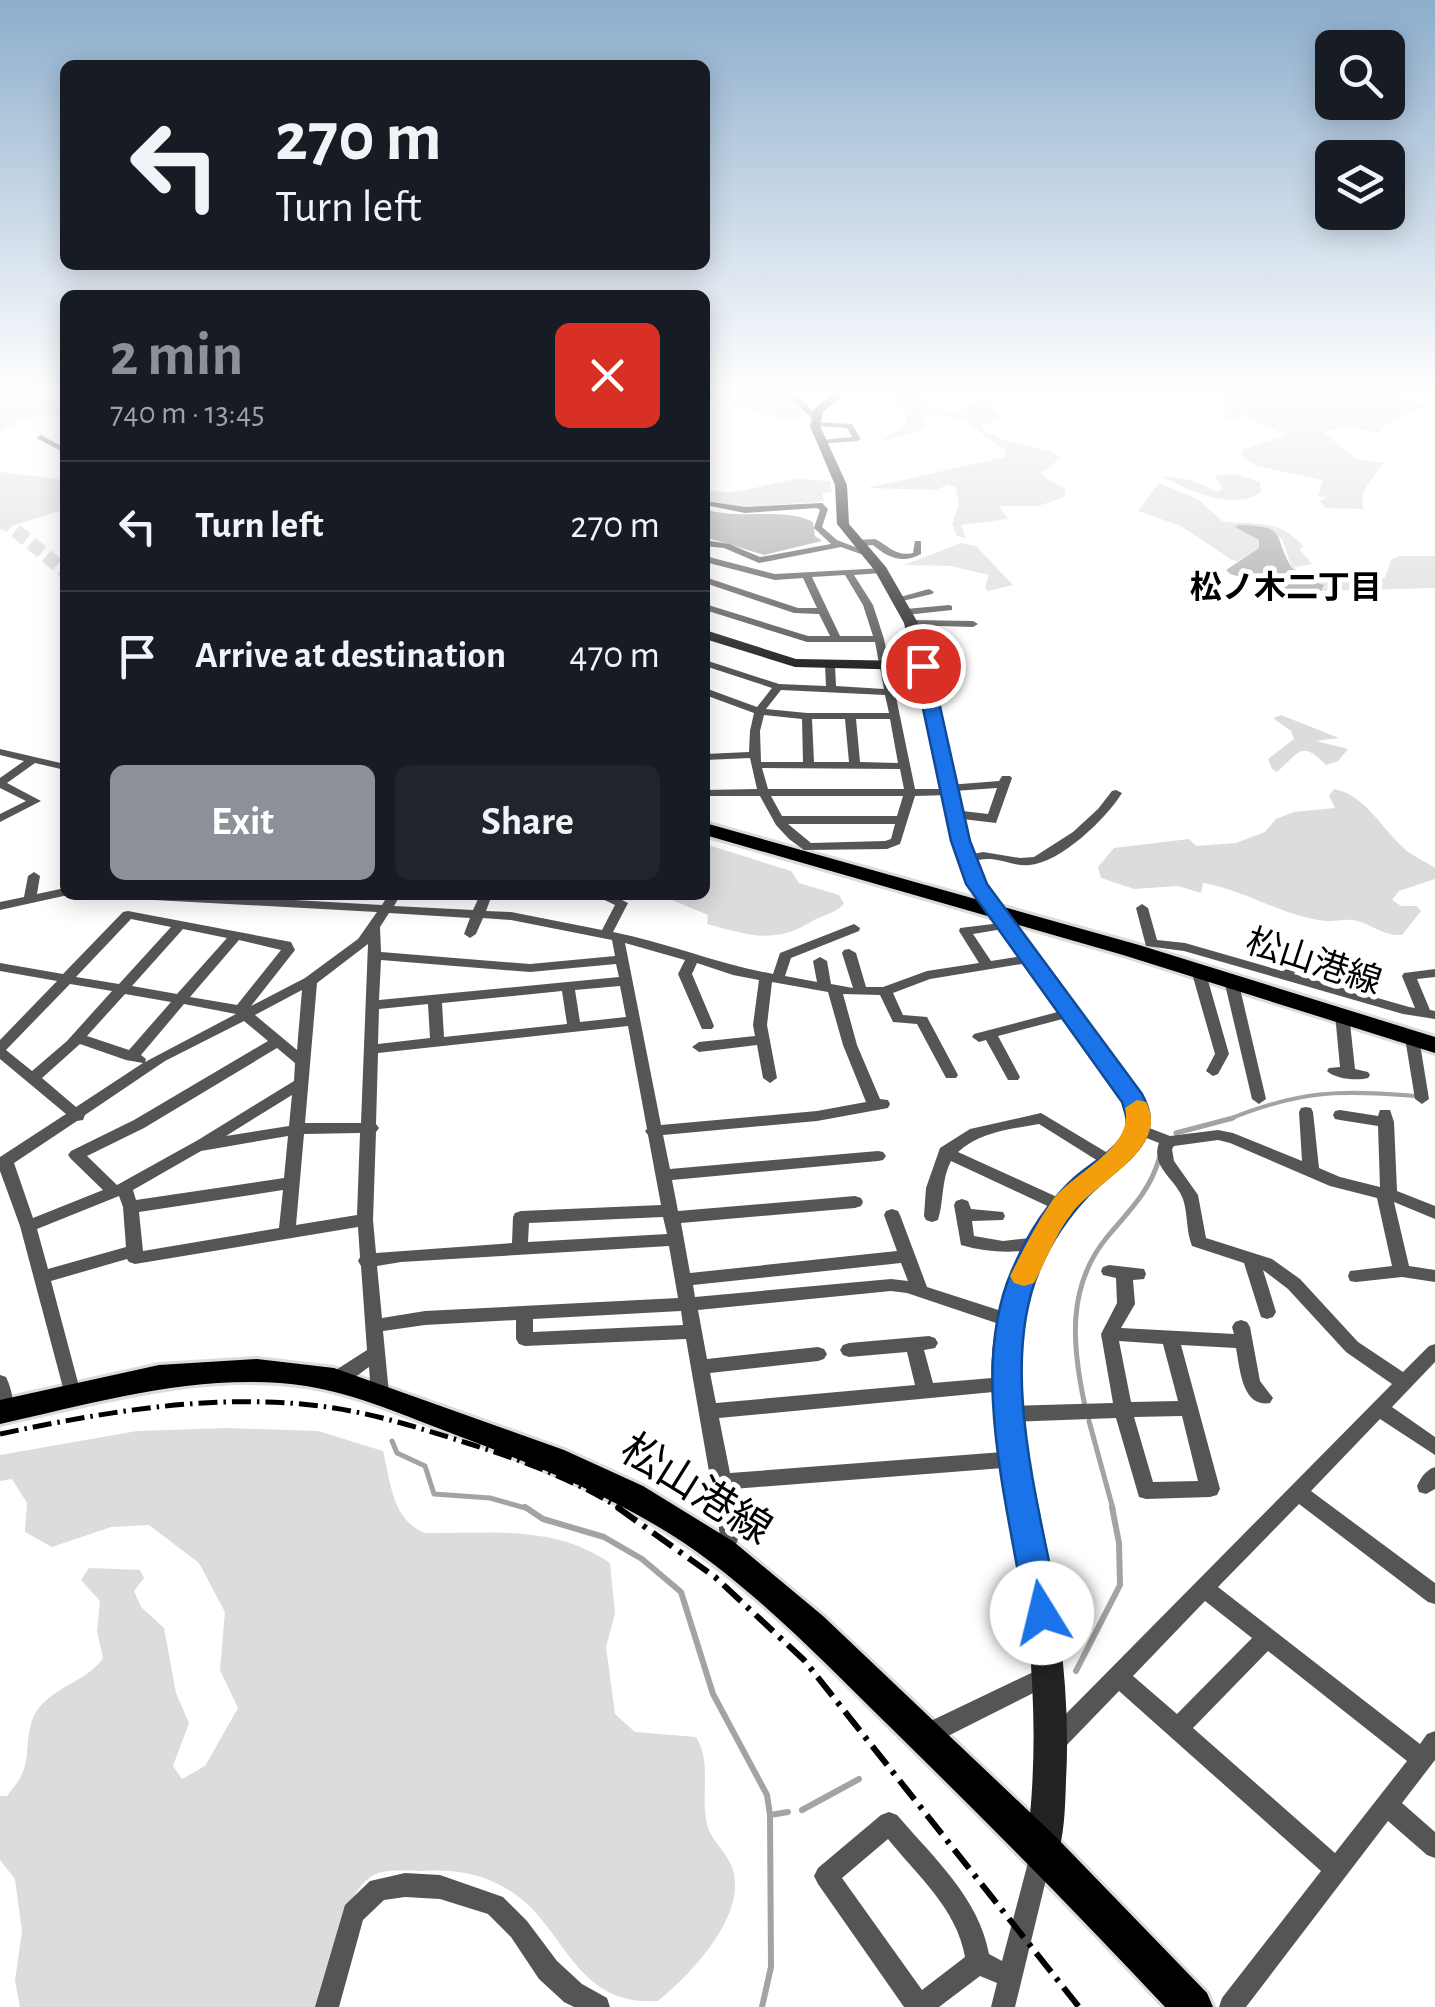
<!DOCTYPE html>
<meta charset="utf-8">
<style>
body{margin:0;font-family:"Alegreya Sans","Noto Sans JP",sans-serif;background:#20242c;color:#f1f3f6;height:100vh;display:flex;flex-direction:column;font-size:38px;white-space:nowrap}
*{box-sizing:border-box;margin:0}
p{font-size:32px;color:#9ea1a6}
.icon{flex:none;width:55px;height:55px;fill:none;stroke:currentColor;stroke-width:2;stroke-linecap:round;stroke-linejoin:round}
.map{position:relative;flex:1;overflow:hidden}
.panel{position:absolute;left:60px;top:290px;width:650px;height:610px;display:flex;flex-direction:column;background:#171b24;border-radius:15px;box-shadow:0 5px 25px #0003}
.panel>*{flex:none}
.guide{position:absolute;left:60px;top:60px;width:650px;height:210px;border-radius:15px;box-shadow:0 5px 25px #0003;background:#171b24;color:#f1f3f6;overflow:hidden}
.tools{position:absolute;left:1315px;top:30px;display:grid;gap:20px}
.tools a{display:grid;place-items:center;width:90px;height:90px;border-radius:15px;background:#171b24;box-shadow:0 5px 25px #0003;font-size:50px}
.pin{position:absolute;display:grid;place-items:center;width:85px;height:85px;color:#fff;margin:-42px;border:5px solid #fff;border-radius:50%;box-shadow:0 2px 10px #0007}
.me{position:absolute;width:110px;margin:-55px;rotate:351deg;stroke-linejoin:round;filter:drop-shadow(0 0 8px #0008)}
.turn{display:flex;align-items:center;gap:35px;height:210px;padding:0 50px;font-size:45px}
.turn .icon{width:130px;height:130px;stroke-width:2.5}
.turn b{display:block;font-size:70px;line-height:85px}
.round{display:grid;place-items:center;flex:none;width:105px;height:105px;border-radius:15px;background:#20242c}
.head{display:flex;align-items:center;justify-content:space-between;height:170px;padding:0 50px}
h1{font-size:60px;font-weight:600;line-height:75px;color:#8c9099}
.button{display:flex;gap:20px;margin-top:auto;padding:20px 50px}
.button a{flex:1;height:115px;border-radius:15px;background:#8c9099;color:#fff;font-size:40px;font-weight:600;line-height:115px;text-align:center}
.button a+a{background:#20242c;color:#f1f3f6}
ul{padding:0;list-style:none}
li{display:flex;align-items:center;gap:30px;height:130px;padding:0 50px;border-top:2px solid #363941}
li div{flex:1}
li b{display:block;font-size:38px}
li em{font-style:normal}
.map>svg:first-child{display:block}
</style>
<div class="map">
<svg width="1435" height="2007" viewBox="0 0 1435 2007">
<rect width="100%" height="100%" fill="#fff"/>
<!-- green -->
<g fill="#dcdcdc">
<path d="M0,393h65v21l-38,4 -27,14z"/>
<path d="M705,393h81l20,22c-26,12 -71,-14 -101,-16z"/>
<path d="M896,393h20c29,43 63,0 92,0l-19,11 11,13 -20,9c25,22 55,16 82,31l-22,17 25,15v8l-27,9h-39l9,13 -47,6 5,13 -9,-2 -5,-12 7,-20 -3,-16 -7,-4 -13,6 -69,-2 138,-31 1,-6c-32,-20 -42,-40 -82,-38l1,14 -4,3 -41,12 26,-16v-12l-16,-14z"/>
<path d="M1221,393h178l27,14 -45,20 -1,7 -35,-8 -21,7 33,26 27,4c-11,14 -27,30 -20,46l-39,-1 -5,-7 7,-4 -9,-1 5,-16 -67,-14 -15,-10 2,-6 42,-15 -41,-20 -10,6 -8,-2 -4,-17 4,-4z"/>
<path d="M0,472l65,8v29l-65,21z"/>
<path d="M1235,474l25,8 1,10c-29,20 -72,-2 -100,-16l30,4 27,12 4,-3 -7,-14z"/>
<path d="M799,479l31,2 2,11 -10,1 2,7 -5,2 -75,5 -39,-6v-12c34,9 60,-7 94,-10z"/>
<path d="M1159,483l40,17 23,21c37,6 53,-5 82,26l-5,2 13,15 -20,4 -10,-29 -45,-11 23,12 -1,8 -21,13 -6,-1 -51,-34 -43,-15z"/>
<path d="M961,543l15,3 37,39 -25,6 -3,-3 4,-13 -38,-9 -47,-1z"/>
<path d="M1399,556h36v32l-114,3 3,-5 -21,-8c23,-16 55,0 82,0l6,-18z"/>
<path d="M1281,715l58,23 -23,3 32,8 -10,12 -12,4c-25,-26 -27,-12 -49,7l-5,-3 -4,-10 26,-20 -3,-8 -18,-13z"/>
<path d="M1334,789c32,6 49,42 73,62 8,6 19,11 28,17v11l-36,12 -7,9 9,6h16l4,5 -19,24c-19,1 -28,-9 -44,-14 -11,-3 -22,1 -32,0 -44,-5 -81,-31 -123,-38l-2,10 -23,-7 -44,3 -33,-11 -3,-11 16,-19 75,-9 7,7 40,-3 29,-11 11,-13 18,-7 41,-4 -6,-12z"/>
<path d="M705,844l86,27 8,12 40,12 5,9c-11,11 -23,11 -35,19 -37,22 -63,11 -102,1l1,-9 -48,-20h45z"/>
<path d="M228,1428l90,3 65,20c8,32 9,69 42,82 65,1 129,-9 185,30l5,51 -9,33 9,67 20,18 61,5c17,27 3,61 12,91 5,14 19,25 24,39 17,47 -41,107 -74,134 -82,6 -93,-72 -142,-106 -29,-21 -59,-26 -94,-24 -14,0 -34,-2 -46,3 -35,15 -45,99 -53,133h-303l-5,-26 7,-50 -7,-52 -15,-19v-64h7c4,-6 11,-13 14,-20 10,-18 3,-42 14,-62 15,-27 51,-31 68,-56l-6,-27 3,-30 -19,-21 8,-12 51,2 4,8 -10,13 7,16 23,21 12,65 13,30 -16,43 9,13 23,-13 33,-58 -18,-38 5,-58 -26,-49 -50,-38 -38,2 -59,20 -27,-15 2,-29 -15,-24 -12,2v-26l137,-24z"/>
</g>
<!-- water -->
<g fill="#a3a3a3">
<path d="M705,509c34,12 78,-3 108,13l2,14 7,5 -58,14 -59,-18z"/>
<path d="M1239,525c50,1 33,11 53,43l15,6 -1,6 18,5 -3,6h-29l-62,-17 -4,-4 33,-22v-8l-24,-13z"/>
</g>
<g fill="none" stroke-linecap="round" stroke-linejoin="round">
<!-- stream-far2 -->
<path stroke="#a3a3a3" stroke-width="4" d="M1227,1120c73,-30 112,-30 189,-24"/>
<!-- stream-far1 -->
<g stroke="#a3a3a3" stroke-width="5">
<path d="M1176,1133l57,-15"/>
<path d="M1085,1406c-13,-60 -19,-120 23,-170 21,-25 42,-45 51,-77"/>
<path d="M1089,1421l24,88"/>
<path d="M392,1441l5,12 28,13 9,28 56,4 39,11"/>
</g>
<!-- stream -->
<g stroke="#a3a3a3" stroke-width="6">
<path d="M525,1507l18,12 61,18 38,22 39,33 32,102 54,101 3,20"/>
<path d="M1076,1671l44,-86 -1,-42 -7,-36"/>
<path d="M802,1810l57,-31"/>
<path d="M762,2007l9,-40 -1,-152 18,-3"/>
</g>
<!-- primary-tunnel -->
<path stroke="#d9d9d9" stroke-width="14" stroke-dasharray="14 6" stroke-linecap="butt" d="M0,518l65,53"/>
<!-- primary casing -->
<g stroke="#dbdbdb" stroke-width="6">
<g id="primary">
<path d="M705,823l434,122 296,92v16l-312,-98 -418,-120z"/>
<path d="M257,1359l77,9 230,82 79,36 91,56 89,74 233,221 151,156 6,14h-48c-91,-97 -185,-192 -280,-285 -56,-55 -111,-112 -173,-159 -76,-58 -167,-94 -256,-128 -48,-18 -99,-41 -150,-49 -103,-15 -207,16 -306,38v-24l159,-35z"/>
</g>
</g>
<!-- street -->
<g fill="#555" fill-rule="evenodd">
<path d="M786,393h8l23,21v4h-6z"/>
<path d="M812,422l40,2 9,15 -4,2 -38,3v-4h3l30,-3 -5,-9 -32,-2h-3z"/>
<path d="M41,435l24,13v5l-27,-14 -1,-2z"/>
<path d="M705,501l40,6 77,-4 6,6 -6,18 15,13 36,14 -4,3 -28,-10 -82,16 -35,-15 -19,-2v-6l24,4 31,13 71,-13 -17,-16 6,-18 -3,-2 -72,5 -40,-8z"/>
<path d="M875,539c14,7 21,18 38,14l2,-12h6v13c-18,10 -33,4 -48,-9l-15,1 -4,-3 4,-3z"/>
<path d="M705,556l70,18 109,-6v4l-3,1 -27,2 19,30 11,34 31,150h28l5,-4 51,-4 3,-5h8l2,2 -16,45 -42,-5 -6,-4 6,-4 34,4 9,-26 -43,3 -1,3 -4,1 -34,1 -15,48 -13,5 -83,1 -15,-11 -13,-14 -16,-29h-55v-6l52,-1 -7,-31 -45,2v-6l44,-2 1,-21 4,-18 -49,-18v-7l52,19 15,-19 -67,-22v-6l74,24 47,2 -1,-21 5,-3 5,3 1,21 48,3 -9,-47h-68l-102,-32v-6l103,32h22l-11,-22 -25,-1 -89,-30v-6l93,31h19l-14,-30 -28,2 -70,-18zM845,575l18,30 10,31h-33l-28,-59zM781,690l104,5 4,18h-82l-41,-4zM764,715l38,4 1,43h-42l-1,-31zM812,719h33l4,43h-35zM856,719h34l8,44 -38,-1zM762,768l138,1 4,20h-136zM771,796h132l-6,20h-115zM788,824h107l-4,15 -6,2 -74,2z"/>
<path d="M929,589l5,3 -2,2 -34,8 -5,-3z"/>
<path d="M949,605l3,1v4l-46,5 -5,-3 5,-3z"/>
<path d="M911,620l62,1 5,3 -5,3 -65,-2v-4z"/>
<path d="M0,749l65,15v6l-30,-7 -28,20 34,18 -41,21v-8l26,-13 -26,-13v-10l24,-17 -24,-6z"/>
<path d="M1116,790l6,3c-16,26 -61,69 -92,72 -13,2 -26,-5 -39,-6 -12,-1 -21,5 -30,0l2,-3 20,-4 37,6 14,-1 39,-25 25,-23 14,-18z"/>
<path d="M34,872l6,4 -3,18 28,-6v7h3l-68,15v-8l24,-5 4,-21z"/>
<path d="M130,895h74l178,10 3,-5 -6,-5h15l4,4 -4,7 79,4 7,-15h12l-6,16 25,1 91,18 13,-25 -21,-10h18l16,8 -15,29c55,11 105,32 160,42l7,-21 74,-29 6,4 -1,3 -68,27 -6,18 32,6 -4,-21 7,-4 7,4 4,23 22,4 -11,-35 2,-3 5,-1 7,4 10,34h17l44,-16 52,-8 -20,-32 1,-3 49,-6 1,3 -1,3 -36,6 18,27 38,-6 5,1 2,3 -2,3 -104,17 -37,14 10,22 24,2 31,58 -2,3h-10l-29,-54 -24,-2 -13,-27 -37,-1 14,51 23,54 8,1 2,4 -2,4 -71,13 -154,14 7,34 208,-18 5,1 3,4 -3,4 -5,1 -206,19 6,31 177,-15 6,2 2,4 -2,4 -6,2 -174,15 9,50 207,-22 -13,-36 2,-4 6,-2 6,2 2,4 27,72 90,29 3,5 -3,5 -6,2 -104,-35 -16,-2 -193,19 9,49 111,-12 6,2 3,5 -3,5 -6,2 -108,12 6,30 199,-18 -8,-33 -58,5 -6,-2 -3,-5 3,-5 6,-2 80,-7 6,2 3,5 -3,5 -11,2 9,33 71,-6 6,2 3,5 -3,5 -6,2 -285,27 11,55 286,-22 7,2 2,6 -2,6 -7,2 -283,22 7,46 -10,23 -7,3 -7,-3 -3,-6 7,-17 -34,-196 -161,7 -6,-2 -3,-5v-19l-91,5 -42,6 6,63 -3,5 -6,2 -6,-2 -3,-5 -2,-27c-12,8 -27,23 -41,18l-3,-5 3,-5 39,-25 -6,-84 -3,-5 2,-4 -2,-30 -223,37 -6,-2 -2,-3 -76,22 30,113 -3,5 -6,2 -6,-2 -46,-173 -20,-55v-14l66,-43 -66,-55v-19l57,-59 -57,-10v-8l63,11 60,-62 5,-1 163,31 4,8 -44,56 54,-28 53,-39 19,-27 -241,-13zM389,913l81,5 -6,16 6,4 6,-4 7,-16 28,2 101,20 3,16 -85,8 -149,-12 -1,-25zM131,919l40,8 -52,57 -43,-7zM183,929l44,9 -50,56 -45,-8zM239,940l42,10 -44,55 -47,-8zM625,943l60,17 -7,14 24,55h10l2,-3 -22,-52 5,-11 36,12 26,5 -6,45 2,11 -56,6 -7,5 7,5 58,-7 6,33 7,5 7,-5 -10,-53 5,-43 56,10 15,53 23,57 -49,9 -156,14zM368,944l-7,179h-56l12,-140zM381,960l149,12 86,-8 3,13 -240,23zM70,984l42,7 -45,50 -35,30 -26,-21zM620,986l6,31 -46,5 -5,-32zM302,990l-5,60 -42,-35zM562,991l5,33 -123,13 -2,-34zM125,994l46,8 -42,48 -42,-14zM184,1004l52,10 -91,48 1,-3 -5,-4zM428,1004l2,34 -52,6 1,-35zM244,1021l24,20 -134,79 -63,31 -3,4 3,4 32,31 -70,28 -19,-55 63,-42 6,-1 2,-5 80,-54zM628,1026l19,103 -2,2 3,4 13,70 -140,6 -6,2 -2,4 -1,26 -136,10 -3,-33 3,-88 3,-4 -3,-4 2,-71zM80,1044l46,16 17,3 -67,44 -34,-29zM277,1048l18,15 -1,18 -96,59 -81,45 -30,-29 57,-28zM292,1095l-3,31 -63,10zM360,1133l-3,82 -61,10 8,-91zM288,1136l-4,42 -148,22 -3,-10 68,-39zM283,1190l-4,38 -136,23 -4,-39zM119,1196l4,11 3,40 -78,22 -11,-40zM663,1217l4,17 -139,8 1,-19zM669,1246l9,52 -253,13 -43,7 -5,-52 24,-4zM901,1263l7,18 -17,-2 -196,18 -2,-12zM681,1311l2,14 -150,7v-13z"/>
<path d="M1142,904l6,4 9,32 28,3 97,28 12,-22h10l2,3 -12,22 115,33 6,1 -13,-32 2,-3 31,-4v8l-18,2 13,31 5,1v8l-32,-5 -219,-63 -38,-5 -10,-38z"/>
<path d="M1198,966l7,4 24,84 -11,20 -5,2 -7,-5 9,-17 -24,-84z"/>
<path d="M1231,976l7,4 28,119 -7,5 -7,-5 -28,-119z"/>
<path d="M1069,1009l5,1 2,3 -2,3 -76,20 22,41 -2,3h-10l-22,-40 -7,2 -7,-5 2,-3z"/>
<path d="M1342,1010l7,4 6,55 13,3 2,3 -2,3c-11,3 -33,1 -41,-7l2,-3 11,-1 -5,-53z"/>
<path d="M1412,1033l7,5 10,61 -7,5 -7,-5 -10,-61z"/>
<path d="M1306,1107l5,1 2,4 6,56 21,9 40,10 -2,-61 -38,-6 -5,-1 -2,-4 2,-4 5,-1 38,6 2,-6h10l4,12 3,69 38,15v13l-41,-17 15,64 26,4v12l-33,-5 -46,5 -6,-1 -2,-5 2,-5 42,-5 -15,-68 -47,-12 -100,-43 -12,-3 -44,6 -2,3 2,12 24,34 8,43 66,21 28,20 58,63 45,30 26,-26 6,-2v18l-43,45 43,30v18l-55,-36 -69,72 124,92v21l-7,-2 -129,-98 -81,83 202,157 7,-10 8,-3v29l-33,43 33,29v26l-8,-3 -39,-34 -142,186h-27l3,-9 99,-127 -202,-180 -56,58 -8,3 -8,-3 -3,-8 3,-8 345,-349 -46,-32 -58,-63 -25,-19 13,42 -3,5 -6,2 -6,-2 -17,-54 -52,-17c-6,-15 -4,-32 -9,-47 -7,-20 -33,-32 -24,-56l-25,-10 -3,-4 3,-4 5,-1 31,12 48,-6 15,3 69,28 -3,-49 2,-4zM1205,1601l47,37 -75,76 -44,-38zM1268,1651l139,110 -72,92 -142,-125z"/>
<path d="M1041,1113l75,45 3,4 -3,4h-10l-67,-42c-28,5 -59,8 -81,28l110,50 2,4 -2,4h-12l-105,-49c-10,19 -7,40 -13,59l-6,2 -6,-2 -2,-4 2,-28 14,-40 30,-19z"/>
<path d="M962,1199l6,2 3,8 32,3 2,4 -2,4 -31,1 2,15 29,5 36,-4 6,2 2,4 -2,4c-28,7 -56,6 -84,-2l-7,-40 2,-4z"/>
<path d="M1109,1265l35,4 2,5 -2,5 -11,1 2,24 -14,24 113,6 -2,-7 3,-5 6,-2 6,2 3,5 10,54 13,17 -3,5c-28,5 -30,-34 -34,-55l-55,-3 39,144 -3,6 -7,2 -64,2 -7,-2 -23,-79 -107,4 -6,-3 -3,-5 3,-5 6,-3 104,-3 -12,-69 16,-31 -1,-25 -13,-3 -2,-4 2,-4zM1119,1341l44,3 15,57 -47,1zM1182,1416l16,65 -45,1 -19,-65z"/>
<path d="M0,1375l6,2c5,10 10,29 5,39l-6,3 -5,-2z"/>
<path d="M1435,1467v22l-9,5 -7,-2 -2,-6c4,-9 9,-16 18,-19z"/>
<path d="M1048,1665l7,3 4,7 -4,7 -123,62 -8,3 -8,-3 -3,-8 3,-8z"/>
<path d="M889,1812l8,3c36,42 82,83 92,139l13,7 28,-106 3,-8 8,-3 8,3 3,8 -37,152h-24l6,-24 -17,-7 -41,31h-35l-86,-123 -4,-8 4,-8 63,-53zM888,1839c29,36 69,70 77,118l-43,33 -80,-112z"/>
<path d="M405,1873l35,2 63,22 24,24 30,40 25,23 25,14 3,9h-36l-10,-5 -25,-23 -28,-42 -23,-23 -48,-15 -35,-2 -21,3 -21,20 -24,87h-24l30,-102 25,-24z"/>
</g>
<!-- secondary -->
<path fill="#222" fill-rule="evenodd" d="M833,393h12l-22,19 -3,14 27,59 2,39 37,43 32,56 51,218 17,43 155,211c27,46 -17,69 -48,95 -14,11 -26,25 -35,40 -25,38 -38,84 -40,129 -3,56 14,110 24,164 16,84 29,172 24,257 -1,27 -1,57 -11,82l-12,5 -12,-5 -5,-12c15,-109 6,-217 -12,-325 -10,-60 -28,-120 -21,-181 8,-59 35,-121 78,-161 17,-16 47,-29 56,-51 4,-10 0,-20 -4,-30l-155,-218 -17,-43 -37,-171 -119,-3 -90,-28v-9l91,29 116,2 -8,-38 -29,-52 -38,-47 -2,-39 -25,-59 4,-17z"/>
<!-- primary -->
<use href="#primary" fill="#000" fill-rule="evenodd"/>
<!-- rail-far1 -->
<path stroke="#000" stroke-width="5" stroke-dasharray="19 6 2.5 6" stroke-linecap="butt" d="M0,1434c109,-23 223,-43 334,-26 45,7 89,21 133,35 54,17 106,36 154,66"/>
<!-- rail -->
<path stroke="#000" stroke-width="6" stroke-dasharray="24 8 4 8" stroke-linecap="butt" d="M617,1507l98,70 89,83 275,347"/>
</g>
<!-- sky -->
<linearGradient id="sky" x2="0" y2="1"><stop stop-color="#8cadcc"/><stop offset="0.58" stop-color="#fff"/><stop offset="1" stop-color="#fff" stop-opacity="0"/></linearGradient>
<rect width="1435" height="674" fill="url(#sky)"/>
<!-- route -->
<path fill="#1a73e8" stroke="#114b97" stroke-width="2.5" d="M923,661l8,5 39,175 17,43 155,210c28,49 -26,72 -54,102 -19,20 -36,45 -47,70 -45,100 0,243 18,347l-5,11 -12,5 -12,-5 -5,-11c-16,-106 -58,-247 -11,-347 13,-30 32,-60 55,-83 16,-17 46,-30 56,-52 4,-10 0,-19 -3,-29l-156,-218 -15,-43 -37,-175z"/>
<!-- slow -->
<path fill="#f59e0b" d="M1137,1100l9,2c25,46 -51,80 -74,111 -16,20 -26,48 -38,70l-10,3 -10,-3 -4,-7c13,-25 26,-52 42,-75 20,-28 83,-53 73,-93z"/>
<g text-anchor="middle" stroke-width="10" stroke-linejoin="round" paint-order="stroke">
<!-- far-neighbourhood labels -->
<g font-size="32" font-weight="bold" fill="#000" stroke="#fff">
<text x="1286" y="598">松ノ木二丁目</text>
</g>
<!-- street labels -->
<g font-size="35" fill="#000" stroke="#fff">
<text transform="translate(1314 961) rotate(18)" y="12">松山港線</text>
</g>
<!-- near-street labels -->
<g font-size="42" fill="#000" stroke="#fff">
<text transform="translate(697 1488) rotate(32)" y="15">松山港線</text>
</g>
</g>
</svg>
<div class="tools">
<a><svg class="icon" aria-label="search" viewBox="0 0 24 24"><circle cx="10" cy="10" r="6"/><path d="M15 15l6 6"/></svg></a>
<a><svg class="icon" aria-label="layers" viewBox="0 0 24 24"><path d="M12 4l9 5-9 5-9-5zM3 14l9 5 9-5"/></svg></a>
</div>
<div class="pin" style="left:923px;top:666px;background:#d93025"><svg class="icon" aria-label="arrive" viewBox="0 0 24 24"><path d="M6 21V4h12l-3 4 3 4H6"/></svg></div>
<svg class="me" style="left:1042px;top:1613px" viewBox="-20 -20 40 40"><circle r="19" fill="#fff"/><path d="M0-13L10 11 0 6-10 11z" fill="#1a73e8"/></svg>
<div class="guide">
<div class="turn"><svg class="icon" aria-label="left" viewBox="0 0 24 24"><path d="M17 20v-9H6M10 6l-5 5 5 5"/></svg><div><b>270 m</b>Turn left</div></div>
</div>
<section class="panel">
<div class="head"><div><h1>2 min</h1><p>740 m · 13:45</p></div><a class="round" style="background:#d93025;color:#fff"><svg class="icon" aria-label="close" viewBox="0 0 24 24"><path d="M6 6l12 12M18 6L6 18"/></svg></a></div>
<ul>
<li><svg class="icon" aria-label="left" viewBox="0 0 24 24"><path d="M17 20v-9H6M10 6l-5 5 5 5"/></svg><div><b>Turn left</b></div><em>270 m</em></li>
<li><svg class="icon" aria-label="arrive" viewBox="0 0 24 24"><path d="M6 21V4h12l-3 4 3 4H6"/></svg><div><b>Arrive at destination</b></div><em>470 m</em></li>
</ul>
<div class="button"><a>Exit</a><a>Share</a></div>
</section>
</div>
